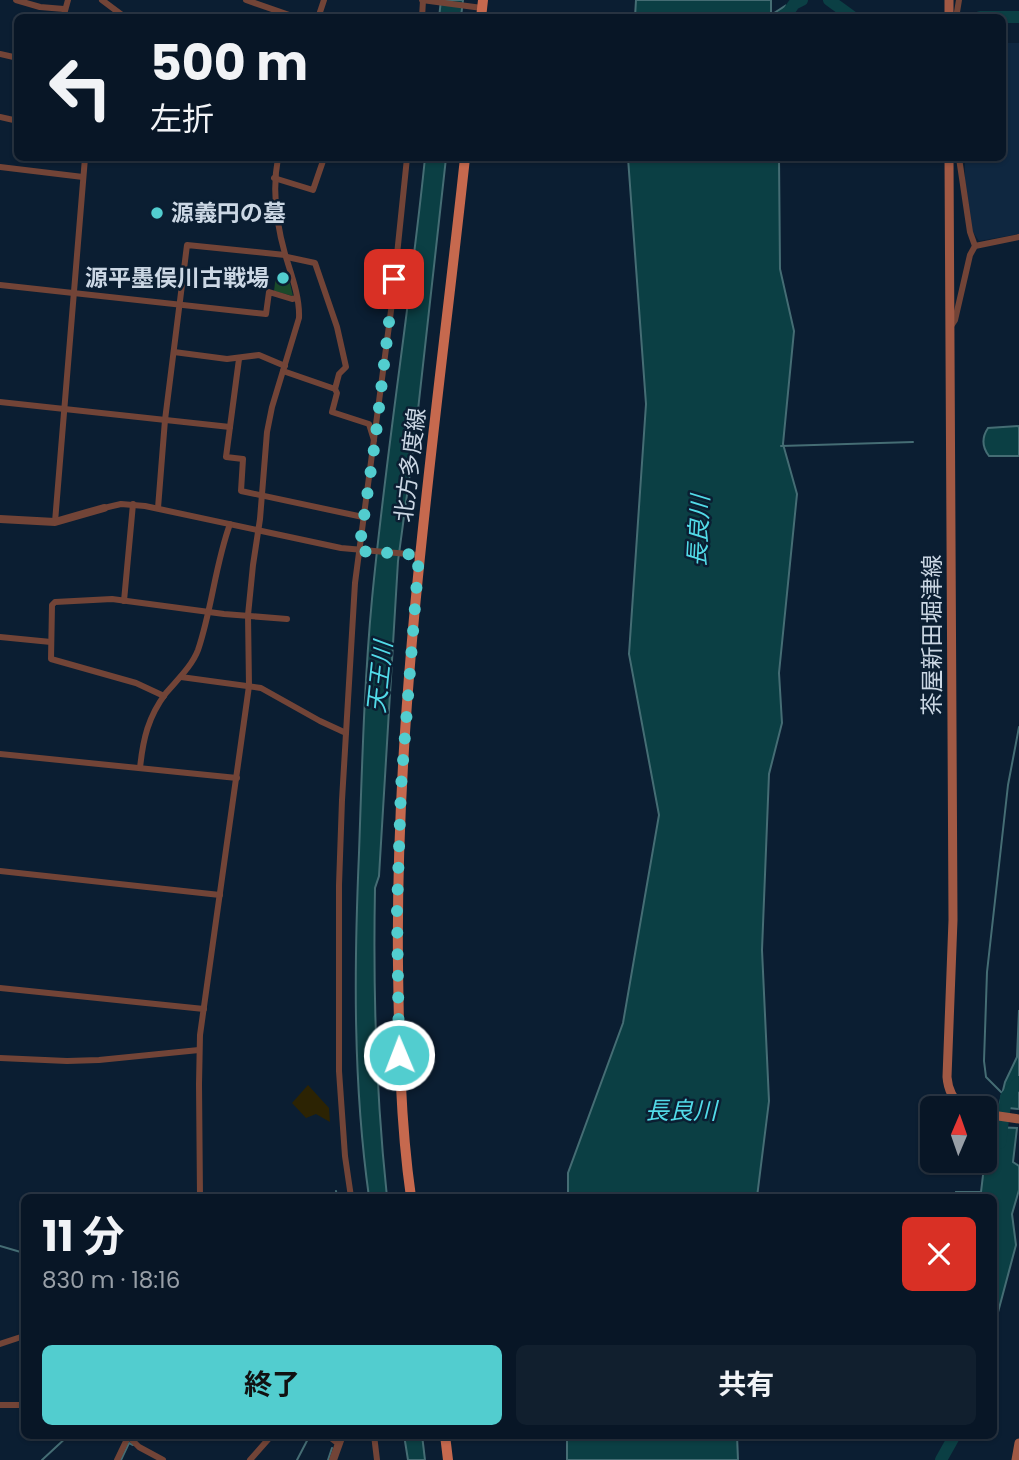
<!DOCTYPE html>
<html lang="ja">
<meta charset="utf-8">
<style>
body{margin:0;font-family:Poppins,"Noto Sans JP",sans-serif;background:#111f2e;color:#f1f3f6;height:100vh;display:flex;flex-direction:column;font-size:26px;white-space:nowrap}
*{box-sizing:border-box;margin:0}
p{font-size:23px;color:#989fa7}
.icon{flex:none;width:38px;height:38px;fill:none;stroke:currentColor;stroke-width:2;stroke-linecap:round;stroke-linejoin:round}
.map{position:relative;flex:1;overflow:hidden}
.panel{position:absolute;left:21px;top:1194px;width:976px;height:245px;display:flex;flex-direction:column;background:#081626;border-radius:10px;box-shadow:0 2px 5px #0004,0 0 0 2px #293543}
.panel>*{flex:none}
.top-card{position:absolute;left:14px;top:14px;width:992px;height:147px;border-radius:10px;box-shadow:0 2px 5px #0004,0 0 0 2px #293543;background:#081626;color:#f1f3f6;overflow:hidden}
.needle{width:46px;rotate:2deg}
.controls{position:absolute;left:920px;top:1096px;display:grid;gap:14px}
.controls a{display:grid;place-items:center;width:77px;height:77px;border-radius:10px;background:#081626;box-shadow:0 2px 5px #0004,0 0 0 2px #293543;font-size:35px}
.pin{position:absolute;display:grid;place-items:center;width:60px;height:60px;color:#fff;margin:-30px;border-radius:14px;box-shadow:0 4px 10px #0006}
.me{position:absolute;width:77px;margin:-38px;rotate:359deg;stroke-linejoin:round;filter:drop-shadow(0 0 5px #0008)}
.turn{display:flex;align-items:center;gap:24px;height:147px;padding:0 21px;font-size:32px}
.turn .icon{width:91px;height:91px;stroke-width:2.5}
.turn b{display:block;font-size:49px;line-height:60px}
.round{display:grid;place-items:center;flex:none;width:74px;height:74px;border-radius:10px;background:#111f2e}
.head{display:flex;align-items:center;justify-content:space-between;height:119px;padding:0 21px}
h1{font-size:42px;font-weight:700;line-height:52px}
.cta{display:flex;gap:14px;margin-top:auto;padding:14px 21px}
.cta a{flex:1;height:80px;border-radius:10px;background:#52cdcf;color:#111;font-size:28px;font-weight:700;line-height:80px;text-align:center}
.cta a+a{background:#111f2e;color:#f1f3f6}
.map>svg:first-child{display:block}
</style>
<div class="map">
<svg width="1019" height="1460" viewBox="0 0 1019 1460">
<rect width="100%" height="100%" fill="#0b1e32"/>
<!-- built -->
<path fill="#0f2740" d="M1003,43h16v191l-40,7 -8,-12 -6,-43v-28h38z"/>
<!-- green -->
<path fill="#1a492a" d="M276,275h12l5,21 -19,-5z"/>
<!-- sand -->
<path fill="#2c2303" d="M308,1085l21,23 1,14 -14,-8 -10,4 -14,-15z"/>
<!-- water -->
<g fill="#0b3f44" stroke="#456d74" stroke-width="2">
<path d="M441,0h22l-2,17 -22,1z"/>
<path d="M636,0h135v15l14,-9 1,11h-151z"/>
<path d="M425,158h21l-30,270 -18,133 -19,315 -4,12c-2,104 1,206 12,309h-18c-16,-114 -15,-229 -10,-344 3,-84 5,-169 13,-254 14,-147 38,-294 53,-441z"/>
<path d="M628,158h151l1,111 14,62 -11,113 14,50 -18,179 3,50 -13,51 -7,176 7,151 -12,96h-189v-24l55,-150 36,-208 -30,-161 17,-250z"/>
<path d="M1019,426v30h-30c-7,-9 -7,-19 -1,-28z"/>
<path d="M1019,1010v99l-20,-2 6,-25 12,-25z"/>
<path d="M993,1127l24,1 -4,34 6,4v24l-7,24 4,31 -19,71 -3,-1v-118h-39l1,-5h25l7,-59z"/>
<path d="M404,1435h18l3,25h-17z"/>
<path d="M567,1435h170l1,25h-171z"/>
</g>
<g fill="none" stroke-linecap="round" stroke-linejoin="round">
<!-- stream -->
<g stroke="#456d74" stroke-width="2">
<path d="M781,446l132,-4"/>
<path d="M1003,1094l-17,-17 -2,-16 3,-89 21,-187 11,-58"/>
<path d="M336,1191l1,6"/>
<path d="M0,1246l24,7"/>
<path d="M122,1435l1,2"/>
<path d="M42,1460l27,-25"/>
<path d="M121,1460l8,-17 4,2"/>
<path d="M297,1460l13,-25"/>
<path d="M328,1460l4,-12"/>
</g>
<!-- river -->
<g stroke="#0b3f44" stroke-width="12">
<path d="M829,0l25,18"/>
<path d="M980,17h39"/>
<path d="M784,18l10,-14 8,-4"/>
<path d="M1000,1143l6,-46 13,-15"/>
<path d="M941,1460l14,-25"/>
</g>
<!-- minor -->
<g stroke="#724437" stroke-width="6">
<path d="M16,0l24,7 24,2"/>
<path d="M102,0l24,18"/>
<path d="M246,0l52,18"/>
<path d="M422,0l60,8"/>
<path d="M63,18l5,-18"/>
<path d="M318,18l6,-18"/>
<path d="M422,18l1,-18"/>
<path d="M956,18l3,-18"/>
<path d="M0,54l18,4"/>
<path d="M0,117l18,4"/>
<path d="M959,158l11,74 5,14"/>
<path d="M0,167l83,10"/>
<path d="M274,178l39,12 11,-32"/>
<path d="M287,257l28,6 22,64 9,40 -7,7 -4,15"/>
<path d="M0,285l266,29 3,-22 23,7 5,-1"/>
<path d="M951,326l4,-6 15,-65 5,-9 44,-9"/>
<path d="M174,352l53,7 32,-4 26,11"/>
<path d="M239,359l-13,98 17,2 -2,32 122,26"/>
<path d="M283,371l52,18 2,4 -5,19 37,12 5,16"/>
<path d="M0,402l230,25"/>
<path d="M104,508l17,-4 24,2 196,42 78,7"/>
<path d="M158,508l7,-88 22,-175 98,10"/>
<path d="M55,522l30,-364"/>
<path d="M124,601l9,-97"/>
<path d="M0,637l51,5"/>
<path d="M181,677l80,11 59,33 26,12"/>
<path d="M164,696l-28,-13 -85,-24 1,-54 3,-3 57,-3 112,15 63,5"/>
<path d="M0,754l237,24"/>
<path d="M140,768c3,-29 8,-51 26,-75 11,-13 26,-27 32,-43 14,-41 17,-85 32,-126"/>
<path d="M0,871l220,24"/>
<path d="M0,988l204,21"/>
<path d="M0,1058l67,3 32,-1 100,-10"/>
<path d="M200,1197l-1,-113 1,-49 49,-349 -1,-71 5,-50 7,-46 7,-87 5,-25 27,-89c1,-21 -8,-44 -14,-64 -9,-32 -13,-64 -7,-96"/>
<path d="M351,1197l-6,-41 -6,-85v-186l3,-85 13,-217 37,-280 15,-145"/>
<path d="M0,1344l24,-8"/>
<path d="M0,1405h24"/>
<path d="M127,1435l12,12 24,13"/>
<path d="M327,1435l12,9"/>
<path d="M374,1435l3,25"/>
<path d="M117,1460l12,-25"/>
<path d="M250,1460l22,-25"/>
</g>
<!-- tertiary -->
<g stroke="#724437" stroke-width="8">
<path d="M0,519l55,3 49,-14"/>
<path d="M333,1460l9,-25"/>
</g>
<!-- secondary -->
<g stroke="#a15944" stroke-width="9">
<path d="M949,18v-18"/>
<path d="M949,158l4,762 -6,157c1,13 6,23 16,31"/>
<path d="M985,1114l34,5"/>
<path d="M1016,1460l3,-17"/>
</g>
<!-- primary -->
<g stroke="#c6694e" stroke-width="10">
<path d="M481,18l2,-18"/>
<path d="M411,1197c-11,-77 -12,-155 -13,-232 -3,-271 38,-539 67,-807"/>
<path d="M445,1435l3,25"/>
</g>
</g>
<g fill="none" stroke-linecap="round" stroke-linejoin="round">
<!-- route -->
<path stroke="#52cdcf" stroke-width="12" stroke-dasharray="0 21.6" d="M394,279l-19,163 -16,109 60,4 -18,232 -4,124 2,144"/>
</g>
<!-- markers -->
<g fill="#52cdcf" stroke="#0b1e32" stroke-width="2.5">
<circle cx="157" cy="213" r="7"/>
<circle cx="283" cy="278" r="7"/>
</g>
<g text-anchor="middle" stroke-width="5" stroke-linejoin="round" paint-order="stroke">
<!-- poi labels -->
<g font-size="23" font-weight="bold" fill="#cbd7e4" stroke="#0b1e32" text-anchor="start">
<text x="171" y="221">源義円の墓</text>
<text x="269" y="286" text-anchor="end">源平墨俣川古戦場</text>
</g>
<!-- street labels -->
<g font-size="23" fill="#cbd7e4" stroke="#0b1e32">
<text transform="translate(410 465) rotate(-83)" y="8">北方多度線</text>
<text transform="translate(932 635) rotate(-90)" y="8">茶屋新田堀津線</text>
</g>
<!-- water labels -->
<g font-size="24" font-style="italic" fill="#52dbe8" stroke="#0b1e32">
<text transform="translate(699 531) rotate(-87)" y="8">長良川</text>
<text transform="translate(380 677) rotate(-84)" y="8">天王川</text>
<text x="681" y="1119">長良川</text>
</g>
</g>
</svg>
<div class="controls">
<a><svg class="needle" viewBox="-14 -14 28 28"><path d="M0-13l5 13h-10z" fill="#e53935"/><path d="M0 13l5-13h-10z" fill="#989fa7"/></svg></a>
</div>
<div class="pin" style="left:394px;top:279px;background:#d93025"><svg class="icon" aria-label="arrive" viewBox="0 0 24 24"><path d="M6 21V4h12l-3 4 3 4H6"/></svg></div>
<svg class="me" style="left:399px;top:1055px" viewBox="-20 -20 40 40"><circle r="17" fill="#52cdcf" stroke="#fff" stroke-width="3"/><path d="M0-11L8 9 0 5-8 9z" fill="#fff"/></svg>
<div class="top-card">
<div class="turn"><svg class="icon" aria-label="left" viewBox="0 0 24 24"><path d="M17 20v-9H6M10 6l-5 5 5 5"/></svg><div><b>500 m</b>左折</div></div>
</div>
<section class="panel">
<div class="head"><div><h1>11 分</h1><p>830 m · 18:16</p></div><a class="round" style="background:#d93025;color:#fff"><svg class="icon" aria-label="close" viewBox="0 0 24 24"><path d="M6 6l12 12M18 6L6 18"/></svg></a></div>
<div class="cta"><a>終了</a><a>共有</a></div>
</section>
</div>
